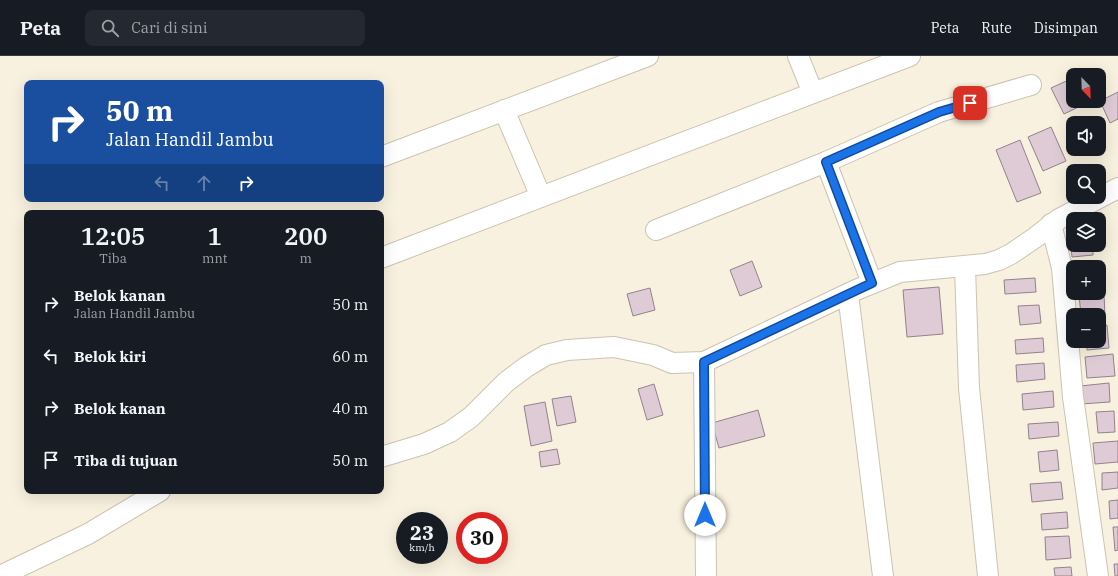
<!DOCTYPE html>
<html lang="id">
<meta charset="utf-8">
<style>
body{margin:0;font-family:"IBM Plex Serif",serif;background:#242831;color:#f1f3f6;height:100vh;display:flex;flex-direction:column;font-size:15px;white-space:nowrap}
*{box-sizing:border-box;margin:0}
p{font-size:13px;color:#9ea1a6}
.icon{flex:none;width:22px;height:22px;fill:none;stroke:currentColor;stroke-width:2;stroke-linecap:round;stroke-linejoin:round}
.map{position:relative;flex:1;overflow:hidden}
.side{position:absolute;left:24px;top:154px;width:360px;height:284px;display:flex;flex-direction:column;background:#171b24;border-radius:8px;box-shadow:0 4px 16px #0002}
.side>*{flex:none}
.top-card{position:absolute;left:24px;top:24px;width:360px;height:122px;border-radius:8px;box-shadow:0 4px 16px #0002;background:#1a4fa0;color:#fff;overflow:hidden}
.needle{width:26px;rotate:157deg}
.tools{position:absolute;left:1066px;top:12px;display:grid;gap:8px}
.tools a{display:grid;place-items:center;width:40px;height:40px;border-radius:8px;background:#171b24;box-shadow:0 4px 16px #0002;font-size:20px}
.speed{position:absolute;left:396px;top:456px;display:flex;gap:8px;font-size:20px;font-weight:700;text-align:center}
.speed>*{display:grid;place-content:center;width:52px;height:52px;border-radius:50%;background:#171b24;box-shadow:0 4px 16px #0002;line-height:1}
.speed small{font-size:10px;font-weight:400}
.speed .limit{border:6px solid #d22;background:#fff;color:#111}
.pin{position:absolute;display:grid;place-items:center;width:34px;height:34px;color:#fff;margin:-17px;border-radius:8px;box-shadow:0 2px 6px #0006}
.me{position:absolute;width:44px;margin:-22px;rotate:0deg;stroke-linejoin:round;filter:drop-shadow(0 0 3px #0008)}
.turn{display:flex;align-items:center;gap:14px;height:84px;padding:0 16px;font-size:18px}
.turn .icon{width:52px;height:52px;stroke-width:2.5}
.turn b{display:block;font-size:28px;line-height:34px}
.lanes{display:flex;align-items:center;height:38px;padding:0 16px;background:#0003;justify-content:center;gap:20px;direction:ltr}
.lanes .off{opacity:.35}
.eta{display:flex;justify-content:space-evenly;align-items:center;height:68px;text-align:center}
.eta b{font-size:24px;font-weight:600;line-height:28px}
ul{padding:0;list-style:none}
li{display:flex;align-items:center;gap:12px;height:52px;padding:0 16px}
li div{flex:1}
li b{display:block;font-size:15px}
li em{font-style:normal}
header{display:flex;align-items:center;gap:24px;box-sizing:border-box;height:56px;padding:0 20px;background:#171b24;border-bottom:1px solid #363941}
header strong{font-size:19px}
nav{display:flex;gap:22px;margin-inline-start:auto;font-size:14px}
.search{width:280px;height:36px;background:#242831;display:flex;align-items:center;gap:10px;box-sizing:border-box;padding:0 14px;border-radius:8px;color:#9ea1a6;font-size:15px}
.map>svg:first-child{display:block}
</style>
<header>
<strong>Peta</strong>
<div class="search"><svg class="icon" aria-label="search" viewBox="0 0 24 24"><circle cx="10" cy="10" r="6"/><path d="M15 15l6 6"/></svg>Cari di sini</div>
<nav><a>Peta</a><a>Rute</a><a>Disimpan</a></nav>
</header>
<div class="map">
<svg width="1118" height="520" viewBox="0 0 1118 520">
<rect width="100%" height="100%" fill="#f9f1df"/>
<!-- building -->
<g fill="#decbd6" stroke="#93828c">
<path d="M1073,22v23h18l-27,13 -13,-26z"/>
<path d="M1118,36v27l-8,4 -10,-22z"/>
<path d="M1051,71l15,34 -23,10 -15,-34z"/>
<path d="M1020,84l21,53 -24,9 -21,-52z"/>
<path d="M1070,180h3v9h20v10l-21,2z"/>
<path d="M752,205l10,26 -22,9 -10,-26z"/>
<path d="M1102,205l1,24h-4v-18h-21v-4z"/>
<path d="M1035,222l1,14 -31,2 -1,-14z"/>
<path d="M939,231l4,47 -36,3 -4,-47z"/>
<path d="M650,232l5,22 -22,6 -6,-22z"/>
<path d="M1104,238l1,23 -24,-2 -2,-20z"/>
<path d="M1039,249l2,18 -21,2 -2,-19z"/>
<path d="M1107,269l2,23 -22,2v-9h12v-15z"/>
<path d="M1043,282l1,14 -28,2 -1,-14z"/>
<path d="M1113,298l2,22 -28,2 -2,-21z"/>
<path d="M1044,307l1,16 -28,3 -1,-17z"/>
<path d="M1109,327l1,19 -29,2 -1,-18z"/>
<path d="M654,328l9,31 -16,5 -9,-31z"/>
<path d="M1053,335l1,16 -31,3 -1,-16z"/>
<path d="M571,340l5,26 -19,4 -5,-27z"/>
<path d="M545,346l7,39 -21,5 -7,-40z"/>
<path d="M758,354l7,26 -46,12 -7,-25z"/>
<path d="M1114,355l1,21 -17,1 -2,-21z"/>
<path d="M1058,366l1,14 -30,3 -1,-15z"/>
<path d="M1118,385v21l-23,2 -2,-21z"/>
<path d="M557,393l3,15 -19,3 -2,-15z"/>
<path d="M1057,394l2,20 -19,2 -2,-20z"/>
<path d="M1118,416v16l-16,2v-17z"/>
<path d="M1061,426l2,17 -31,3 -2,-18z"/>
<path d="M1118,444v18l-8,1 -1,-18z"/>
<path d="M1067,456l1,16 -26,2 -1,-16z"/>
<path d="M1113,471h5v23l-3,1z"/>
<path d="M1069,480l2,22 -25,2 -1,-23z"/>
<path d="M1114,508h4v12h-3z"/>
<path d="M1071,511l1,9h-17l-1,-8z"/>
</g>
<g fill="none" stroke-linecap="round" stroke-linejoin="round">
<!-- minor casing -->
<g stroke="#cbc3b2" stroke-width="22">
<g id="minor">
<path d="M798,0l15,37"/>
<path d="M504,54l37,87"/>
<path d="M381,101l267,-101"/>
<path d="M826,106l46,121"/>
<path d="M1051,168l11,44 11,129 25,179"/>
<path d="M656,174l170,-68 113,-50 92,-27"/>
<path d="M381,202l529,-202"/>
<path d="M965,211l4,121 19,188"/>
<path d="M848,238l35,282"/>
<path d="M704,306l2,214"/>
<path d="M381,401l43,-13 26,-12 21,-15 35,-35 20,-15 20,-12 21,-5 47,-3 39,8 19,8 32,-1 152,-72 44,-18 85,-8 14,-4 12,-6 25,-17 23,-18 59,-31"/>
<path d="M0,520l88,-42 72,-43"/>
</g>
</g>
<!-- minor -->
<use href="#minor" stroke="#fff" stroke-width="20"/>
</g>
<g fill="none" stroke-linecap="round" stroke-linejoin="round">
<!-- route casing -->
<g stroke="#114b97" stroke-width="10">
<path id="route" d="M705,459l-1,-153 168,-79 -46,-121 113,-50 31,-9"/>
</g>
<!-- route -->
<use href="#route" stroke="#1a73e8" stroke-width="7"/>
</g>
</svg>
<div class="tools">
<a><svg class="needle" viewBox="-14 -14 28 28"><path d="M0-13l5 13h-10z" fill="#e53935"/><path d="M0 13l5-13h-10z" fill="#9ea1a6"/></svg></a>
<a><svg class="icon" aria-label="sound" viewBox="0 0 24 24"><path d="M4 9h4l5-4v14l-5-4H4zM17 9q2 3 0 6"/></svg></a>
<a><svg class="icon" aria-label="search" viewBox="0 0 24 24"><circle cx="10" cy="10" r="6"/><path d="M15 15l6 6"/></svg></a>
<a><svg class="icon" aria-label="layers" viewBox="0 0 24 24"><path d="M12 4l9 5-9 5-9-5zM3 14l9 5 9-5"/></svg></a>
<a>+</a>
<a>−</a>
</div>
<div class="speed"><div>23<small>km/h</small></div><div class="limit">30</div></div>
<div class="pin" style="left:970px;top:47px;background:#d93025"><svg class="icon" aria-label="arrive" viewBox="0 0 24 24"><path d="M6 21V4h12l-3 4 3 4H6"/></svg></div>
<svg class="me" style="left:705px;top:459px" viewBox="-20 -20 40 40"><circle r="19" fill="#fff"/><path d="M0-13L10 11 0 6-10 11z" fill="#1a73e8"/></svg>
<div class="top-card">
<div class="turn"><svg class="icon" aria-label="right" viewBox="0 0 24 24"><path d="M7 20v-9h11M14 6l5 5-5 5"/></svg><div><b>50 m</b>Jalan Handil Jambu</div></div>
<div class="lanes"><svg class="icon off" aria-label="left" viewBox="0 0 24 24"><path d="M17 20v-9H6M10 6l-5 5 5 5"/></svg><svg class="icon off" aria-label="ahead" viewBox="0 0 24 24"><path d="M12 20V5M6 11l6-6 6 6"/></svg><svg class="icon" aria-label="right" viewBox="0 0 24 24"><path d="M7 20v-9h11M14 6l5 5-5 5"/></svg></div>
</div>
<section class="side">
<div class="eta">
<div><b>12:05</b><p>Tiba</p></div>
<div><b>1</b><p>mnt</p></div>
<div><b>200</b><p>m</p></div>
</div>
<ul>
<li><svg class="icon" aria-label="right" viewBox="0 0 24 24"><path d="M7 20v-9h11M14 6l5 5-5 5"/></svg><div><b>Belok kanan</b><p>Jalan Handil Jambu</p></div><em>50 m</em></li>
<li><svg class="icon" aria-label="left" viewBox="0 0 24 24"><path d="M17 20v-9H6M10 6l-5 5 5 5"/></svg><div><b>Belok kiri</b></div><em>60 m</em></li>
<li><svg class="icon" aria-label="right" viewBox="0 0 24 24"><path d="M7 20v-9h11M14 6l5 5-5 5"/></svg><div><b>Belok kanan</b></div><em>40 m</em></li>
<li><svg class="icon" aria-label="arrive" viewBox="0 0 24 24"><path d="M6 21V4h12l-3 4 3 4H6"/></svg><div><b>Tiba di tujuan</b></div><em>50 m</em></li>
</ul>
</section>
</div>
